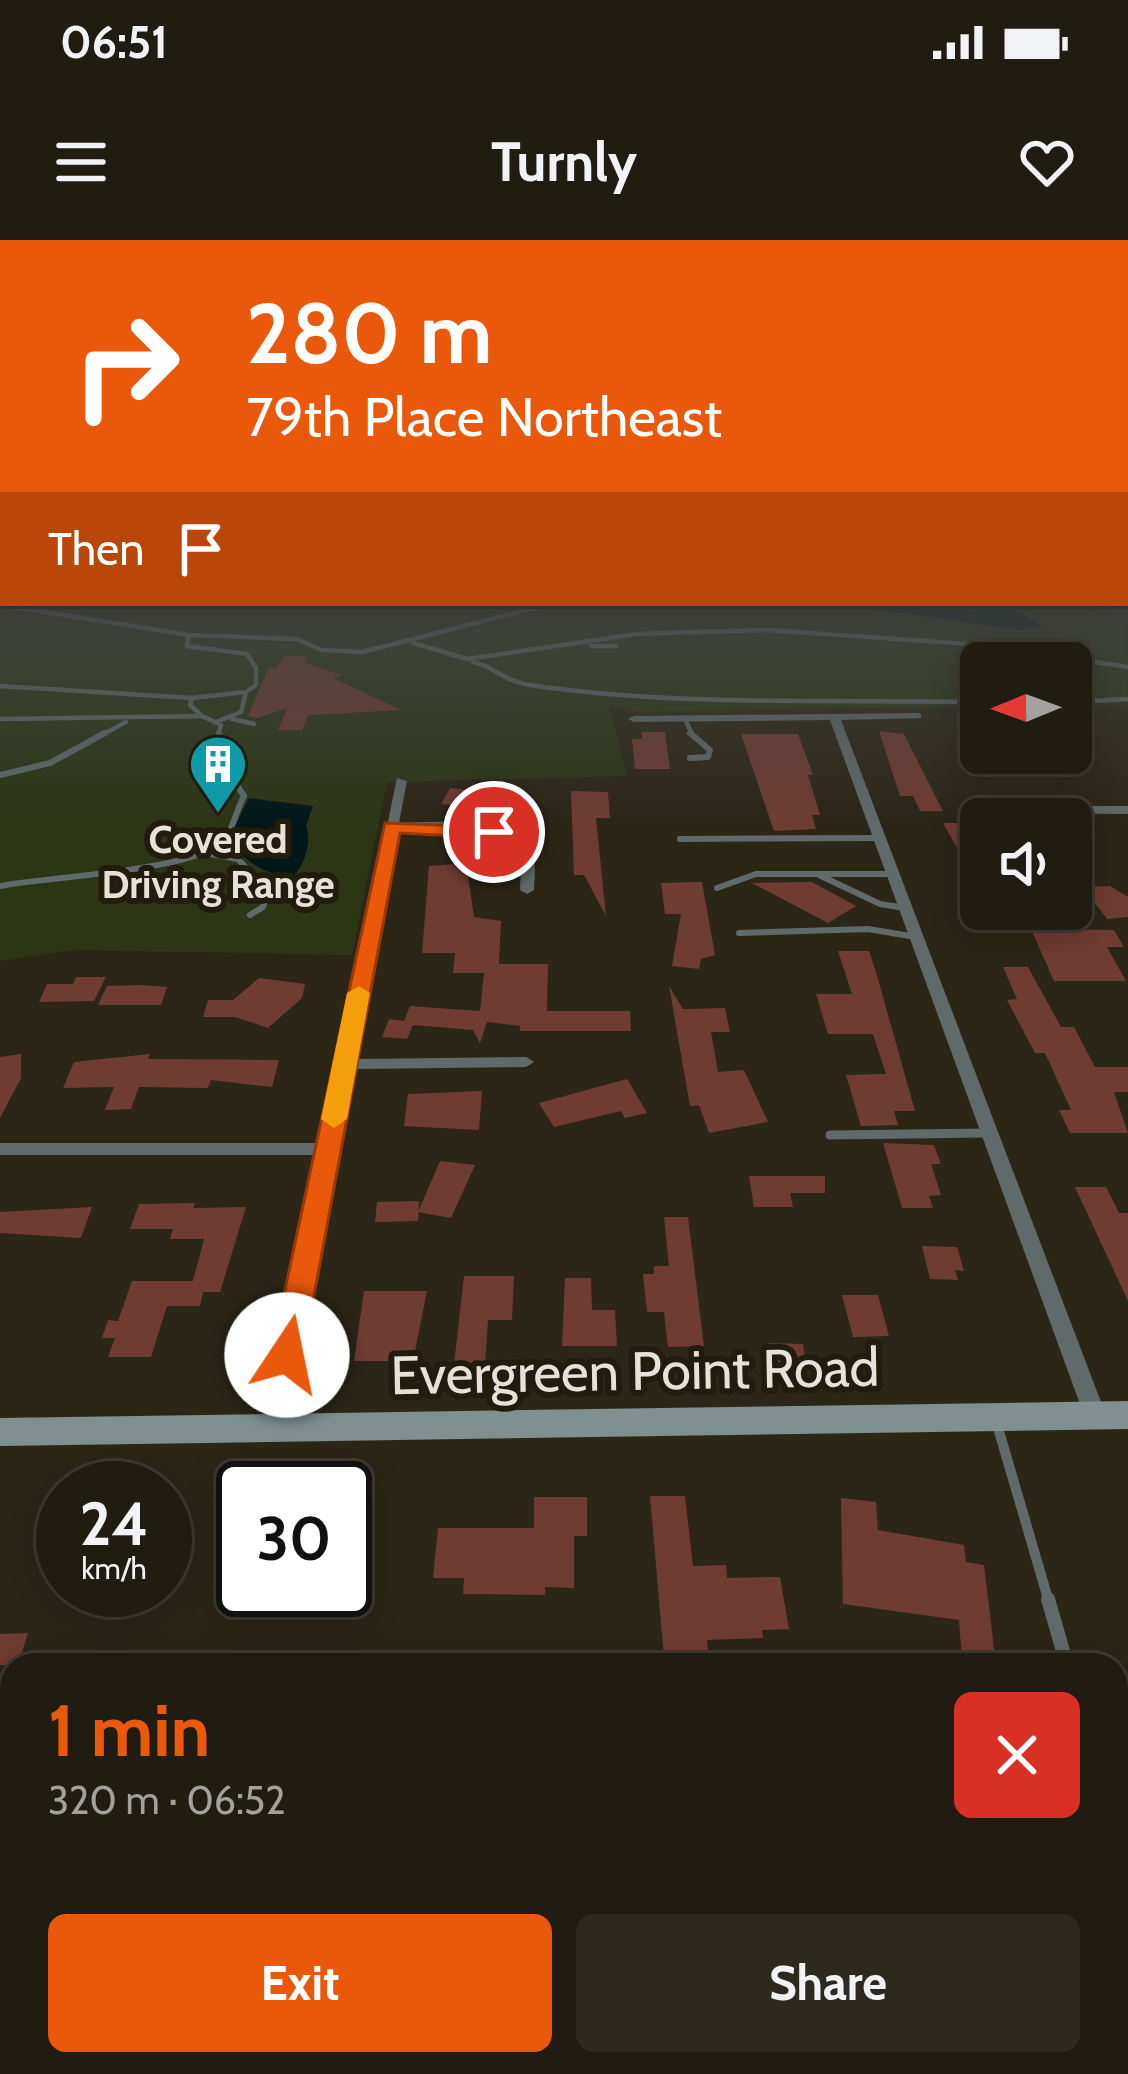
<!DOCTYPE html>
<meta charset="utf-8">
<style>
body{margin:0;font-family:Cabin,sans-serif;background:#2d291f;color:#f1f3f6;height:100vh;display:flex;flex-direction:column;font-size:45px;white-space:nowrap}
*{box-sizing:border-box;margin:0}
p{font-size:39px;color:#a2a19f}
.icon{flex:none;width:66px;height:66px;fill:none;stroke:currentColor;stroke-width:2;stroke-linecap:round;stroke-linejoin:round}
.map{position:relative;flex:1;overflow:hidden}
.details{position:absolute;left:0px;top:1413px;width:1128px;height:423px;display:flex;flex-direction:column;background:#211c11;border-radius:36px 36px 0 0;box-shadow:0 6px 30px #0003,0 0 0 3px #3e3a31}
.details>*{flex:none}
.top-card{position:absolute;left:0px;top:0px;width:1128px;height:366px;box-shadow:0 6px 30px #0003,0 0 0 3px #3e3a31;background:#ea580c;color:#fff;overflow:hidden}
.needle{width:78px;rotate:269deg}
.controls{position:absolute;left:960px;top:402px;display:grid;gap:24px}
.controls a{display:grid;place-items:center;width:132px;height:132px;border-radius:18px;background:#211c11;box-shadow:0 6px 30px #0003,0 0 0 3px #3e3a31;font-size:60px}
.speed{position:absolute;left:36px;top:1221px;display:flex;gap:24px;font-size:60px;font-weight:700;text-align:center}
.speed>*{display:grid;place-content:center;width:156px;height:156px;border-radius:50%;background:#211c11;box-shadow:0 6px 30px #0003,0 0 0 3px #3e3a31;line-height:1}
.speed small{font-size:30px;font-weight:400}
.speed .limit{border:6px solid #111;border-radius:18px;background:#fff;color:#111}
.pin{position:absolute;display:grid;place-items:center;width:102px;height:102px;color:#fff;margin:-51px;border:6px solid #fff;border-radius:50%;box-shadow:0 3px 12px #0007}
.me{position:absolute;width:132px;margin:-66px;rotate:11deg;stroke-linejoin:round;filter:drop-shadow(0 0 9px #0008)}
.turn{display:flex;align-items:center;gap:42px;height:252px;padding:0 48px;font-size:54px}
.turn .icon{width:156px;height:156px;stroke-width:2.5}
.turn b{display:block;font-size:84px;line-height:102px}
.then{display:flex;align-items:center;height:114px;padding:0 48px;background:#0003;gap:24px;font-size:45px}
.round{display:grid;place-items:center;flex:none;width:126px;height:126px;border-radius:18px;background:#2d291f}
.head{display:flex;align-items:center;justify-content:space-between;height:204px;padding:0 48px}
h1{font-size:72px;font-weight:800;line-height:90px;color:#ea580c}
.cta{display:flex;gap:24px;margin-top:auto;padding:24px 48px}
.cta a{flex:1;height:138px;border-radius:18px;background:#ea580c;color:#fff;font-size:48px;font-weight:800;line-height:138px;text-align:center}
.cta a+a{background:#2d291f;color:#f1f3f6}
.status{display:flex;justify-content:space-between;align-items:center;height:84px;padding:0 60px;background:#211c11;direction:ltr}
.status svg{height:33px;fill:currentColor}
header{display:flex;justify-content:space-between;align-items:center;height:156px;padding:0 48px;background:#211c11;font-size:54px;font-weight:800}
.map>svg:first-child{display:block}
</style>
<div class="status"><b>06:51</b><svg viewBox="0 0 49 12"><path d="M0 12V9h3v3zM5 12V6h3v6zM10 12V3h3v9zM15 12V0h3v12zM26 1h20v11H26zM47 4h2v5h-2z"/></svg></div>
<header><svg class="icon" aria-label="menu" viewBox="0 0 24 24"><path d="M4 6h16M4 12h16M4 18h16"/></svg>Turnly<svg class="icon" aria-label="heart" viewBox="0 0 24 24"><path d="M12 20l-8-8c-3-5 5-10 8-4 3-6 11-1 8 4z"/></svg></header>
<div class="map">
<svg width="1128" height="1834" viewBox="0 0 1128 1834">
<rect width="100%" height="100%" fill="#2c2617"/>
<!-- green -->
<path fill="#2c3615" d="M0,326l3,37h1122v-9l3,112h-57v-43h-90v44l-344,5 -28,-7 18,71 -240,6 -35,173 -279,-5 -73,11z"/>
<!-- water -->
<g fill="#011718">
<path d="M834,363h98l41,9 9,-9h23l38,24 -24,3z"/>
<path d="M249,558l64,8 -7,20c6,13 -1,39 -12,49 -27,3 -60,-16 -61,-45z"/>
</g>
<!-- building -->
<g fill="#6f3c31">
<path d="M285,416h21l-2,6 37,13 -8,3 68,32 -93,5 -6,15h-24l9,-22 -30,10 -9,-2 20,-48h8z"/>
<path d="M879,491l25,3 39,77h-23l-7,-15h-13z"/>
<path d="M642,492h23l5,37h-35l-3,-30h10z"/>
<path d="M741,494h57l15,41h-5l12,40h-8l4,14 -42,2z"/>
<path d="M450,548l46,4 23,1 -8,17 -70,-6z"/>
<path d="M571,551l37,1 2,26h-14l10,98 -22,-41h-10z"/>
<path d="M943,583h38v78l-24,-53z"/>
<path d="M466,623l8,54 27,4 -2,43h49l-1,47h83l1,20h-111v-5l-33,-4 -7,21 -7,-13 -60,-5 -6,14 -25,-2 7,-18 15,2 6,-15 70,5 4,-38h-31l2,-20h-33l7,-87z"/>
<path d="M702,642l13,73 -14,4 -2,10 -27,-3 9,-52h-16l-4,-31z"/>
<path d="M812,642l44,24 -28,17 -76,-40z"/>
<path d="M1110,646l18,11v20l-21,2 -24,-32z"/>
<path d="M1031,689l83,1 10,17h-17l19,34h-72z"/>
<path d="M838,711h31l7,21 39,139h-21l4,14 -37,1 -15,-51 40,-1 -13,-40h-45l-12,-40h36z"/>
<path d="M1003,727h25l33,60h13l21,40h33v25h-14l14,41h-58l-11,-23h12l-26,-57h-10l-28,-53 10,-1z"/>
<path d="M76,737h30l-12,24 -55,1 8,-18h26z"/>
<path d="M259,738l46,6 -3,14 -34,30 -33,-11h-32l5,-17h25z"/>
<path d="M107,746l34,-1 26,2 -6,18h-63z"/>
<path d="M669,746l14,23 42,-1 5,24h-19l7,40 26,-2 24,52 -59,11 -10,-28 -9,1z"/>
<path d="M21,814v24l-21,40v-61z"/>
<path d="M150,814l-2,5 131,1 -7,27 -61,-7 -3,8 -69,-1 -8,22 -26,1 9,-23 -51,1 11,-26z"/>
<path d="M627,839l20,34 -22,5 -4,-7 -67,16 -15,-24z"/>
<path d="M482,851l-3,39 -75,-4 4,-32z"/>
<path d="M883,903l51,2 7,19h-10l10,31 -12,1 4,12h-31z"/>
<path d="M440,921l35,4 -24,53 -33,-6z"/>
<path d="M749,936h76v17h-35l3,14h-39z"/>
<path d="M1075,947h31l13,26h9v88z"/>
<path d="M419,961l-1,20 -43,1 2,-20z"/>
<path d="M195,963l-2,5 53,-1 -26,85h-17l-3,14h-33l-16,51h-43l7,-19h-13l6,-18 10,1 14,-40h61l11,-42h-34l3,-10h-43l9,-25z"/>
<path d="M92,967l-11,31 -81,-5v-21z"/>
<path d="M664,977h24l16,129 -36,1 -4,-35h-17l-4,-38h11v-8h15z"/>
<path d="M922,1006l35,1 7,24 -9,-1 3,10 -28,-1z"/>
<path d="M464,1036h50l-2,44h-24l-3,44h-31z"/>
<path d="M565,1038h26l1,32h23l2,36h-55z"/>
<path d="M364,1051h63l-14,70h-59z"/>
<path d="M842,1055h36l11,41 -36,1z"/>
<path d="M769,1103l34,1 4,26 -35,-1z"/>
<path d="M650,1256h35l8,70 33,-1 1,13 53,-1 9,52 -27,1 1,8 -56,2 2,16 -45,2z"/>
<path d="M534,1257h53v39h-13v52l-29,-1v8l-82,-1 1,-16h-31l5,-50h96z"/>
<path d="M841,1258l35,4 2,28 86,15 2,17 18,3 12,100 -34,-4 -3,-41 -116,-16z"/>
<path d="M28,1393l-10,32h-18v-31z"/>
</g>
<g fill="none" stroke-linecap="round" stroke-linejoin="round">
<!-- lane-far4 -->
<g stroke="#606a6b" stroke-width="4.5">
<path d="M0,365l189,30 107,4 26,11 40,2 192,-49"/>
<path d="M189,395l-2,11 60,8 9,14v17l-10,7"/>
<path d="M413,403l54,16 170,-25 130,-4 216,15 145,22"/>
<path d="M591,406h25"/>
<path d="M473,422c19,3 30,19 57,23 148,22 302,14 451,17"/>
<path d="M0,446l192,12"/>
<path d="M1071,462l57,-3"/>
<path d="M202,476l-12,-11 2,-7 54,-6 -5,20 -25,10"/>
<path d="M0,479l202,-3 19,9 -3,11"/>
<path d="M232,479l22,5"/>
<path d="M685,479l8,17"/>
<path d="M100,496l26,-14"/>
</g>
<!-- lane-far3 -->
<g stroke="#606a6b" stroke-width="6">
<path d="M690,493l20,17 -2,7 -18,1"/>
<path d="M0,535l50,-12 55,-30"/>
<path d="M680,599l198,-1"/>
<path d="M205,613l33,6 -12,-20"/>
<path d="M238,619l30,33 -5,15 -13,8"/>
<path d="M821,636l59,28 25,4"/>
<path d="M0,646c42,-9 205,-15 226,-48 7,-11 11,-29 18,-42l-29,-44 4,-19"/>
<path d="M717,648l39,-14h136"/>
<path d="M739,693l129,-4 48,8"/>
</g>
<!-- lane-far2 -->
<path stroke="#606a6b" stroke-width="9" d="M830,895l159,-2"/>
<!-- lane-far1 -->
<path stroke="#606a6b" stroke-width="10" d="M996,1181l53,181"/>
<!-- lane -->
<g stroke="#606a6b" stroke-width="14">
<path d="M1048,1359l19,66"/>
<path d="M1116,1592l12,42"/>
</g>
<!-- street -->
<g fill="#606a6b" fill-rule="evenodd">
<path d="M1125,340l3,1v9l-3,-1z"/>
<path d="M917,473l4,1v4l-80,2 265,695 -3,6 -8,3 -8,-3 -3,-6 -254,-695 -196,2 -6,-3 6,-3z"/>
<path d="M397,538l10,3 -8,42c36,-1 123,-10 135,37 2,9 0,21 0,30l-7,4 -7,-4c0,-9 2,-20 0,-29 -8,-41 -92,-31 -122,-30l-43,228 171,-2 8,5 -8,5 -173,2 -68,360 -3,7 -8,2 -8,-2 -3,-7 56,-274h-319v-12h321z"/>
<path d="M1010,566h118v8l-114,-1 -6,-4z"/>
</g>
<!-- secondary -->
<path fill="#809091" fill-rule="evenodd" d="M1128,1161v28l-1128,17v-28z"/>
</g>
<!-- sky -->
<linearGradient id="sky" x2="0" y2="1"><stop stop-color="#18150d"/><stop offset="0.56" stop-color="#454747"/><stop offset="1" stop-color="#454747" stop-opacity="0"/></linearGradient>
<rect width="1128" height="583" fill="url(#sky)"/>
<!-- route -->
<path fill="#ea580c" stroke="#983908" stroke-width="3" d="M385,583l109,4 10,5 -10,6 -94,-5 -97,522 -16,13 -16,-13z"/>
<!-- slow -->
<path fill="#f59e0b" d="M359,746l11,7 -23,126 -13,9 -13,-9 26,-126z"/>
<!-- icons -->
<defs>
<g id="building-pin" transform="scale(3)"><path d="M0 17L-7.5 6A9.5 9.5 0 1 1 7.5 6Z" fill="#0f9aa8" stroke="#221c0d"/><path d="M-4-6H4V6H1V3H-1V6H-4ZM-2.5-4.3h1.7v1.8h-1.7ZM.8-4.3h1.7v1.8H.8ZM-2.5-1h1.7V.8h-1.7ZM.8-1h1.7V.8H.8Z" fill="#fff"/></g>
</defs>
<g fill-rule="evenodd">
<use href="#building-pin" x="218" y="524"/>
</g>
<g text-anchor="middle" stroke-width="12" stroke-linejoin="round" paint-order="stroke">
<!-- far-poi labels -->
<g font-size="39" font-weight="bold" fill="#e6e2d8" stroke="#221c0d">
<text x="218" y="613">Covered<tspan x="218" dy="45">Driving Range</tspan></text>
</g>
<!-- near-street labels -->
<g font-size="54" fill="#e6e2d8" stroke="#221c0d">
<text transform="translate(635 1131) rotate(-1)" y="19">Evergreen Point Road</text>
</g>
</g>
</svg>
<div class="controls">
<a><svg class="needle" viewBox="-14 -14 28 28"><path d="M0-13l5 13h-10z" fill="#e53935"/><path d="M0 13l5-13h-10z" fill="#a2a19f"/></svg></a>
<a><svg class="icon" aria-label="sound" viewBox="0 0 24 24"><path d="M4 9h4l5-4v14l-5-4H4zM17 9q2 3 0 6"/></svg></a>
</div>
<div class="speed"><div>24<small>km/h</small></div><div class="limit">30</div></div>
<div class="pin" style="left:494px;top:592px;background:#d93025"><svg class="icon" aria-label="arrive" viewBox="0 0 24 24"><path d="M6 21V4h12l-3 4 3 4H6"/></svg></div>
<svg class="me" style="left:287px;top:1115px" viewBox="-20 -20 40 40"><circle r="19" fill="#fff"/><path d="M0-13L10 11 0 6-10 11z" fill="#ea580c"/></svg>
<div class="top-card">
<div class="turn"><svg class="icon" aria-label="right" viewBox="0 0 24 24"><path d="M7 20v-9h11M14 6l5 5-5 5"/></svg><div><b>280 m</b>79th Place Northeast</div></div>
<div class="then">Then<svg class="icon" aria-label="arrive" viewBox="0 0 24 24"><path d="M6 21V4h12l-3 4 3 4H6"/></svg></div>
</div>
<section class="details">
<div class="head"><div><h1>1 min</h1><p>320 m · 06:52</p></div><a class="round" style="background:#d93025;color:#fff"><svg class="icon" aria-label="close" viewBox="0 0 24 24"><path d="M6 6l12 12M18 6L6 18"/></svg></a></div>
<div class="cta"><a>Exit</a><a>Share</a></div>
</section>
</div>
